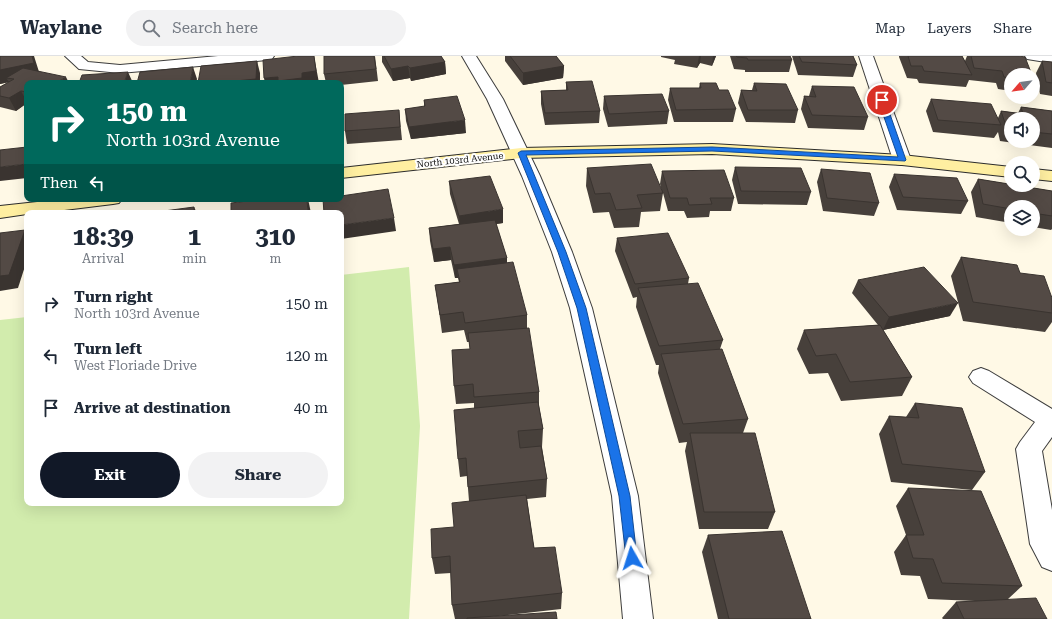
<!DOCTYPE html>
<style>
body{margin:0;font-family:"Roboto Serif",serif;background:#f2f2f3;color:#1f2937;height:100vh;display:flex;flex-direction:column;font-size:15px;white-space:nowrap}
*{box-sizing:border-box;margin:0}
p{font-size:13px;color:#747a83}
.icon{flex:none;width:22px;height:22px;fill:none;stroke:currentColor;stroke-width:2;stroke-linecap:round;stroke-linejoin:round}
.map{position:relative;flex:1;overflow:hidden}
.side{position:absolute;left:24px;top:154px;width:320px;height:296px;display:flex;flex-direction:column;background:#fff;border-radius:8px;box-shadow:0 4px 16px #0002}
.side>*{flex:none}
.banner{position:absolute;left:24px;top:24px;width:320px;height:122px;border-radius:8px;box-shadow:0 4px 16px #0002;background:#00695c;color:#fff;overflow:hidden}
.needle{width:26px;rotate:242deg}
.buttons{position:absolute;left:1004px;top:12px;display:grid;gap:8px}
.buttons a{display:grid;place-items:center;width:36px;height:36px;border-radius:50%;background:#fff;box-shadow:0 4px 16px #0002;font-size:20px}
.pin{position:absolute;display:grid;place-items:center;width:34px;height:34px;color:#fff;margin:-17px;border:2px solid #fff;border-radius:50%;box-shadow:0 1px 4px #0007}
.me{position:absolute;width:44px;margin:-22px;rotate:354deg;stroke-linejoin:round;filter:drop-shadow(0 0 3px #0008)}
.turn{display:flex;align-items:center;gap:14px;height:84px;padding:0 16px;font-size:18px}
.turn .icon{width:52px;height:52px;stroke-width:2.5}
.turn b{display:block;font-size:28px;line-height:34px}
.then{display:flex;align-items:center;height:38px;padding:0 16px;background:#0003;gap:8px;font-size:15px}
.eta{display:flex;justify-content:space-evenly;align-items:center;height:68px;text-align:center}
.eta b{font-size:24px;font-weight:700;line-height:28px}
.primary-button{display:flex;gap:8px;margin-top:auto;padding:8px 16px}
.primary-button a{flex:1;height:46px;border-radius:24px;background:#111827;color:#fff;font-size:16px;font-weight:700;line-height:46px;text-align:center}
.primary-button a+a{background:#f2f2f3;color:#1f2937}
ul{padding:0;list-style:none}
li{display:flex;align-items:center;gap:12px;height:52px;padding:0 16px}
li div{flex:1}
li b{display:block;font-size:15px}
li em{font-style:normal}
header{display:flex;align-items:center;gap:24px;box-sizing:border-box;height:56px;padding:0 20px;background:#fff;border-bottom:1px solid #e0e1e3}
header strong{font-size:19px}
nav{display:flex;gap:22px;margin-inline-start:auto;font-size:14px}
.search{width:280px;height:36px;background:#f2f2f3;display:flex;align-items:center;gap:10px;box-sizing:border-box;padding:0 14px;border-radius:22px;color:#747a83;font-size:15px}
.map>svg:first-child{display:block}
</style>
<header>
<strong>Waylane</strong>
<div class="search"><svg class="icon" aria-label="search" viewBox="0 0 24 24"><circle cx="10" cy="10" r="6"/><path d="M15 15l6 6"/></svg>Search here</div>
<nav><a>Map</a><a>Layers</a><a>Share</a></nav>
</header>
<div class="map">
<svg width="1052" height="563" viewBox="0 0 1052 563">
<rect width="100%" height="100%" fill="#fff9e6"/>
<!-- green -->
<path fill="#d2ecad" d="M409,211l11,159 -11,193h-409v-299l27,-3v186h314v-228z"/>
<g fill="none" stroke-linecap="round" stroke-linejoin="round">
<!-- street casing -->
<g stroke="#3d3d3d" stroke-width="2">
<g id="street">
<path d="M65,0h16l7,6 32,3 98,-9h56l-2,3 -5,1 -147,13 -41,-4z"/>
<path d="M462,0h14l27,43 37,77 32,76 20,56 46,188 15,123h-30l-11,-123 -42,-188 -18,-56 -30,-76 -35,-77z"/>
<path d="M859,0h14l38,104 -3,4 -6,1 -6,-1 -3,-4z"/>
<path d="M1025,0h27v7l-25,-4z"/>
<path d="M981,312l8,3 63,38v28l-10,14 10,59v61l-10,-4 -12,-23 -14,-95 4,-7 15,-20 -62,-39 -4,-6 4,-6z"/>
</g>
</g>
<!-- secondary casing -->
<g stroke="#2c2c2c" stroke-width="2">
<g id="secondary">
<path d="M712,88l190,11 109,12v10l-109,-12 -190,-11 -191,4 -180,20v-10l180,-20z"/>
<path d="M1033,113l19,2v10l-19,-2z"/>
<path d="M65,143h57l-3,4 -6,1 -73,9h-13v1l-27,4v-12z"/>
</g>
</g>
<!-- street -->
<use href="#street" fill="#fff" fill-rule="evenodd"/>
<!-- secondary -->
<use href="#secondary" fill="#ffefa1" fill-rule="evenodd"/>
</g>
<!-- wall -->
<g fill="#47403b" fill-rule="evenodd">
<path d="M0,0l27,27v20l-11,8 -16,-4v-20l9,-5 -9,2z"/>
<path d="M375,0l3,25 -37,4v-2h-15l-2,-9z"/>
<path d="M382,0h59l4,6 1,12 -35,7 -1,-3 -17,3 -11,-19z"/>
<path d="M505,0h51l8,10 -1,12 -40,7 -18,-24z"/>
<path d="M661,0h55l-4,10 -12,-3 -3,5 -23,-4 1,-4 -14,-3z"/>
<path d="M730,0h60l2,4 -3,12h-44v-2l-11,-1z"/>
<path d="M792,0h61l4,9 -4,12 -55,-2z"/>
<path d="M899,0h63l3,5 2,-5h52l-8,19v16l-13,-2 -2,-6 -27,-3 -3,7 -47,-4 -2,-4 -10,-1 -8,-21z"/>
<path d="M1042,5l10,1v34l-12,-2 -4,-21z"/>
<path d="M566,26l34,29 -1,12 -54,2 -4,-21v-13l25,-1z"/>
<path d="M700,27l19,7 17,19 -3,13h-59l-6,-22 2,-12h29z"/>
<path d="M754,27l44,27 -3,13 -49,-1 -8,-19 3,-13h11z"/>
<path d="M812,30l56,31 -4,13 -56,-2 -7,-19 3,-13h5z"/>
<path d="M604,40l65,15 -2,13 -59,3 -5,-18z"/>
<path d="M931,43l67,19 3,-7 17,2 3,-6 31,4v37l-52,-7 -2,-9 -4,6 -61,-6 -7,-21zM1011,63h22v22h-22z"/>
<path d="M424,44l42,33 -55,6 -5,-18 -1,-12 19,-2z"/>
<path d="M399,54l3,30 -55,4 -2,-13z"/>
<path d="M735,111l76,25 -4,13 -69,-1 -6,-24z"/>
<path d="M587,112l75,24 -2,-8 2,-13 72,27 -3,13h-21l-1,6 -22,1 -3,-7h-16l-5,-18 -3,18 -19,1 -2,15 -25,1 -5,-16 -16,1 -7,-27z"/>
<path d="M821,113l58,34 -5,13 -51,-5 -6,-29z"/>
<path d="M894,118l74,27 -7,13 -64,-4 -8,-23z"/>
<path d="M978,123l74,12v38l-1,1 -18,-3v-20h-22v16l-35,-6 -5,-25z"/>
<path d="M449,125l54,42 -7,1 11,34v5l20,52v13l12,64v14l4,23 -1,18 5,32 -1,18 -19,2 7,49 28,45 -1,16 -72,8 68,2h-102l-3,-14 -1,-32 -16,1 -3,-16 22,-31 15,-26 -2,-25 -7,1 -2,-18 16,-51v-5l-18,1 -2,-18 16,-37 -1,-7h-2l-3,-12 -22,3 -4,-29 -3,-19 24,-3 -1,-4h-3l-4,-18 -17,2 -4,-21 -1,-13 30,-4 -9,-30z"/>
<path d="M617,182l72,40 -1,6 35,56 -3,9 28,70 -5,14 32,79 -7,17h-69l-14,-78 2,-9 -8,1 -21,-70 1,-8h-3l-20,-58 1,-10 -4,1 -18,-47z"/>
<path d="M961,201l59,16 32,40v9l-7,10 -82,-11 -12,-45z"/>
<path d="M858,224l92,36 -67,14 29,47 -10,19 -61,5 -13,-28 -19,1 -12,-25 7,-19 74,-5 -26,-32z"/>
<path d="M915,347l70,69 -13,18 -81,-8 -12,-48 10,-18 17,1z"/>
<path d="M908,432l114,98 -14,13 39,20h-104l-1,-1 14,-16 19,-1 -47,-2 -8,-23 -19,-1 -7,-23 12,-17 -10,-29z"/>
<path d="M708,479l103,84h-93l-16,-67z"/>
</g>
<!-- shaded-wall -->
<g fill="#3a3430">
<path d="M32,0h2l6,19 -26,4 -8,-1 3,4 -9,2v-14z"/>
<path d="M314,0l5,27h-54l-1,-5 38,-5z"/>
<path d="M699,0h2l-1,7 -3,5z"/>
<path d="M713,0h3l-4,10z"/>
<path d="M257,5l3,12v10h-46z"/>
<path d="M445,6l1,12 -35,7 -1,-13z"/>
<path d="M408,10l2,12 -17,3 -2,-12z"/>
<path d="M564,10l-1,12 -40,7v-12z"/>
<path d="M193,11l4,12 -1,4h-6z"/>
<path d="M128,16l5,11h-9z"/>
<path d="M66,21l3,6h-13z"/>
<path d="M21,35l6,11v1l-11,8 -7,-13z"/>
<path d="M465,64l1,13 -55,6 -2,-12z"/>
<path d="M27,108v14l-27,3v-14z"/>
<path d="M307,143h1l3,14h-3z"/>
<path d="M194,151l3,6h-3z"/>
<path d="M503,153v14l-43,6 -1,-13z"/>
<path d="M394,162l2,13 -55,8v-14z"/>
<path d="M25,174l2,4v26l-9,28 -18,3v-15z"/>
<path d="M450,191l1,13 -17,2 -1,-13z"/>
<path d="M507,202v13l-50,-2 1,9h-3l-1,-13z"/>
<path d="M958,247l-8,13 -67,14 6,-13z"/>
</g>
<!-- building -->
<g fill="#534a45" stroke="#3a3430">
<path d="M0,0h32l2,7 -34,7z"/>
<path d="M298,0h16l2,15 -14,2v5l-24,3v-4l-14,1 -1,-18z"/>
<path d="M324,0h50l2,13 -52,5z"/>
<path d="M384,0h57l4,6 -35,6 -2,-2 -17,3z"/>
<path d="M510,0h46l8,10 -41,7z"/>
<path d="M736,0h54l2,4h-44l-1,-2 -10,-1z"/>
<path d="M799,0h54l4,9 -55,-3z"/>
<path d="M908,0h54l10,19 -48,-4 -2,-5h-11z"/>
<path d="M971,0h48l6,1 7,18h-21v3l-7,-1 -2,-6 -28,-3z"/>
<path d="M257,5l-1,18 -42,4h-16l3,-17z"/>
<path d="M1042,5l10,1v21l-6,-1z"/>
<path d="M193,11l-3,16h-53l3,-11z"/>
<path d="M23,12l43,9 -10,6h-29v9l-6,-1 -12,7 -9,-2v-9l14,-8 -8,-1z"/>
<path d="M128,16l-4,11h-45l3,-8z"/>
<path d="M592,25l8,30 -55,2 -4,-22 27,-1 -2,-8z"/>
<path d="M700,27h16l3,7h9l8,19 -60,1 -6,-22h31z"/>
<path d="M754,27l32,1 12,26h-50l-7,-20 16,1z"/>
<path d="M812,30l42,1 14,30 -56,-2 -8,-19 12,1z"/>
<path d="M662,38l7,17 -60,3 -5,-18z"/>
<path d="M457,40l8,24 -56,7 -4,-18 20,-3 -1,-6z"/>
<path d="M931,43l60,5 10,21 -63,-5z"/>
<path d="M1021,51l31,4v23l-19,-2v-13h-22v10h-4l-6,-18 22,3z"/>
<path d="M399,54l1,17 -55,4v-17z"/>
<path d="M27,91v17l-27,3v-17z"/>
<path d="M651,108l12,29 -26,2 5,13 -26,2 -6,-17 -15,1 -8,-26z"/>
<path d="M735,111l66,1 10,24 -70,-1z"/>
<path d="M821,113l49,4 9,30 -52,-5z"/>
<path d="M724,114l10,28h-24l2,6 -23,1 -2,-7h-17l-8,-27z"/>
<path d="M894,118l63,4 11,23 -65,-4z"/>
<path d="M490,120l13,33 -44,7 -10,-35z"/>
<path d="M978,123l74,12v25l-19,-3v-6h-22v2l-28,-5z"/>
<path d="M388,133l6,29 -53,7v-12h-17l-1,-14h18v-3z"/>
<path d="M264,143h43l1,14h-77v-10z"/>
<path d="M194,151v6h-31l1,-2z"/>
<path d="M147,155v2h-17z"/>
<path d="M495,164l12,38 -53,7 -4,-18 -17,2 -4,-21z"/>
<path d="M25,174l-16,45 -9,1v-43z"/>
<path d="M668,177l21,45 -54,6 -18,-46z"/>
<path d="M961,201l56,8 3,8 24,3 8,22v15l-79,-11z"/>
<path d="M513,206l14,53 -62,8 -2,-11 -23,3 -5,-30 25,-3 -3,-13z"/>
<path d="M924,211l34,36 -69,14 -31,-37z"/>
<path d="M698,227l25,57 -64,6 -21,-58z"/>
<path d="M880,269l32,52 -62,5 -14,-28 -20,2 -12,-26z"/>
<path d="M529,272l10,64 -65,5 -1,-13 -19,2 -2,-36 18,-1 -2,-16z"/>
<path d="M722,293l26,70 -65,5 -22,-70z"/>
<path d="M538,346l5,27 -25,2 2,17 21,-2 6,33 -79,8 -2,-29 -8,1 -4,-49z"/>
<path d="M915,347l47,5 23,64 -83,-8 -13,-48 30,2z"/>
<path d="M690,377h65l20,79h-71z"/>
<path d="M908,432l73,3 41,95 -80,-3 -9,-24 -20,-1 -7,-23h18z"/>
<path d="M526,439l8,53 21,-1 7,46 -110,12 -2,-49 -18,2 -1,-29 23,-2 -2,-24z"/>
<path d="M782,475l29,88h-82l-21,-84z"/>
<path d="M1036,542l11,21h-83l-8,-17z"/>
<path d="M556,556l1,7h-90v-1z"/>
</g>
<!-- route -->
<path fill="#1a73e8" stroke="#114b97" d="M879,43l6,1 21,60 -1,1 -193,-10 -186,4 40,97 20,56 44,188 7,62 -1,3 -4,2 -5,-2 -1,-3 -7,-62 -42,-188 -19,-56 -40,-99 3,-2 191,-4 186,10 -20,-57z"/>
<g text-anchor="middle" stroke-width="4" stroke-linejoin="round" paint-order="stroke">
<!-- far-street labels -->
<g font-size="9" fill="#0a0a0a" stroke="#fff">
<text transform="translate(460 104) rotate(-6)" y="3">North 103rd Avenue</text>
</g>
</g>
</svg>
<div class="buttons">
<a><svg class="needle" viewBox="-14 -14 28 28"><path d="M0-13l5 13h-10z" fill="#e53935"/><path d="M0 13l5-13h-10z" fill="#747a83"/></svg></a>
<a><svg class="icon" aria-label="sound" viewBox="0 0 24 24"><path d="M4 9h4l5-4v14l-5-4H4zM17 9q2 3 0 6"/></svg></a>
<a><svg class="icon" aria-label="search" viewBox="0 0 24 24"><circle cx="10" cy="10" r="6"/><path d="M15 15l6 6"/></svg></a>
<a><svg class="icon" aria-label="layers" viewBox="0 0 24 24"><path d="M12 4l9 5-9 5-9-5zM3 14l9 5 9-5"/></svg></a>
</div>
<div class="pin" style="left:882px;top:44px;background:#d93025"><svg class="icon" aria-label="arrive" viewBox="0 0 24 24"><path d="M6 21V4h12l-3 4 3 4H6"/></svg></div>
<svg class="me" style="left:632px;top:502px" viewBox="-20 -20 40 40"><path d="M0-17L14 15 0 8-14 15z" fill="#1a73e8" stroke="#fff" stroke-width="4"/></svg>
<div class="banner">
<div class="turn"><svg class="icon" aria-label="right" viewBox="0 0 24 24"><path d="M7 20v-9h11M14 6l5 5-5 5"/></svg><div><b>150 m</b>North 103rd Avenue</div></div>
<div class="then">Then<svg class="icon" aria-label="left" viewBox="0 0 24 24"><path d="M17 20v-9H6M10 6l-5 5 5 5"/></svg></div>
</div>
<section class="side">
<div class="eta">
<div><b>18:39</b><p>Arrival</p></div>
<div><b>1</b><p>min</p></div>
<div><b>310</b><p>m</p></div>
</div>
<ul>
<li><svg class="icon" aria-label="right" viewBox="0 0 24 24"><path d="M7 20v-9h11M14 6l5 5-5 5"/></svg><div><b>Turn right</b><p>North 103rd Avenue</p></div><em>150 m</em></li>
<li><svg class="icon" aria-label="left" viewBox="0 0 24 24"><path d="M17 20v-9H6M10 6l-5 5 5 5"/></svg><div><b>Turn left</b><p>West Floriade Drive</p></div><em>120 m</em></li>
<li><svg class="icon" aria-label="arrive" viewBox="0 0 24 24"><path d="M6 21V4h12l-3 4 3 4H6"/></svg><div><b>Arrive at destination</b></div><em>40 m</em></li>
</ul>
<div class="primary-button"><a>Exit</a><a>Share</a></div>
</section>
</div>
